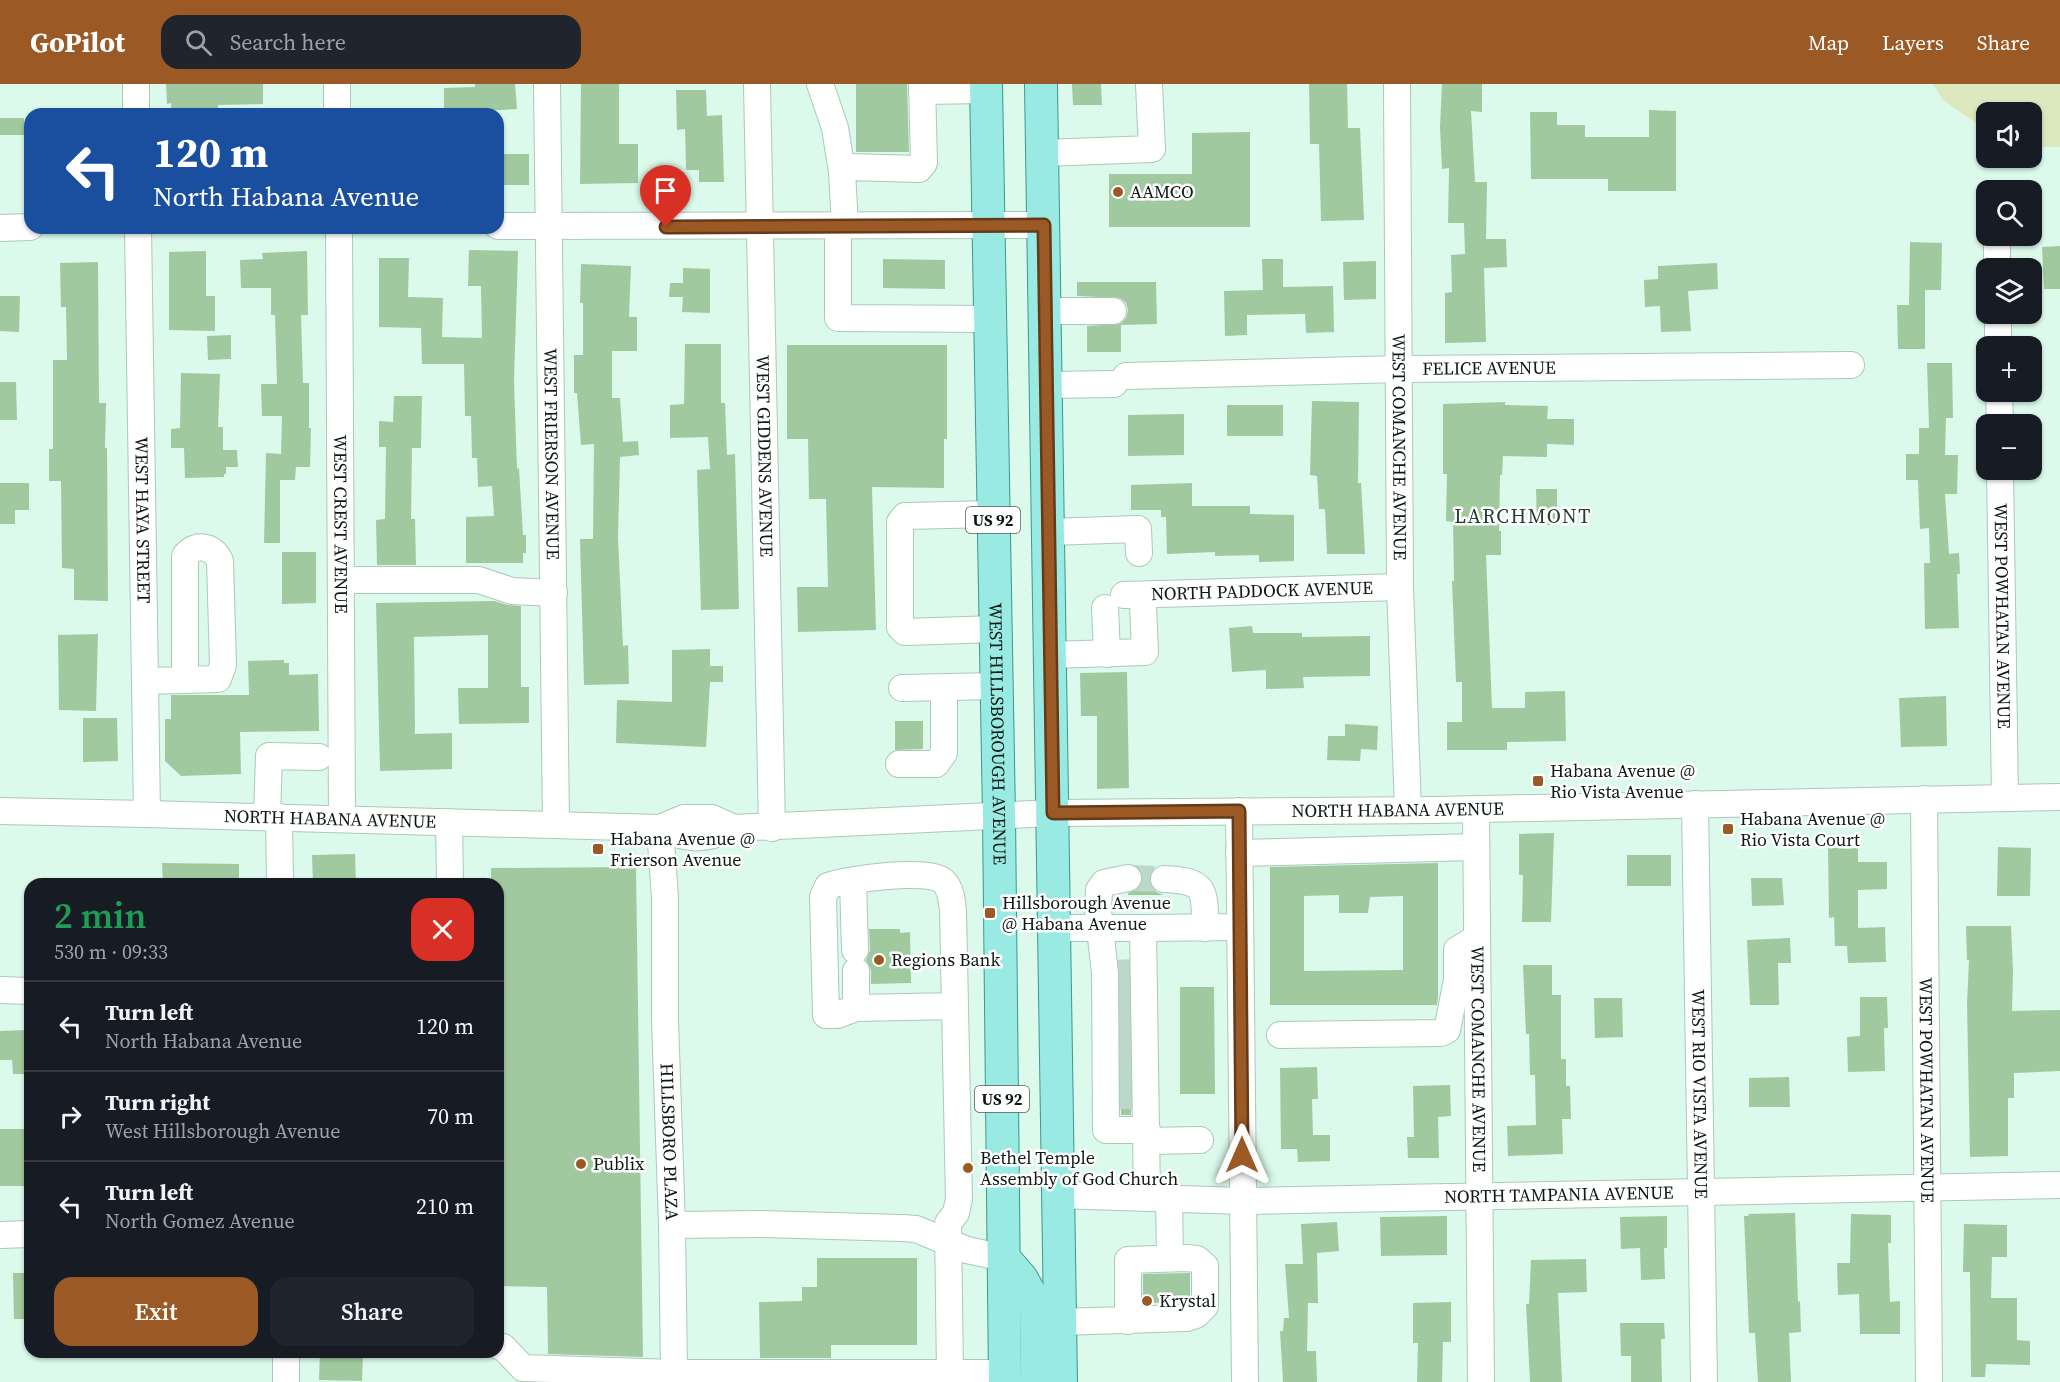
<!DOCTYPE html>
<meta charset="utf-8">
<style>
body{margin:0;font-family:"Source Serif 4",serif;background:#20242c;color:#f1f3f6;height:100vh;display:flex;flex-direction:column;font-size:22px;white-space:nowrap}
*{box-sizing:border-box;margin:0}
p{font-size:20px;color:#9ea1a6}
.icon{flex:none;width:33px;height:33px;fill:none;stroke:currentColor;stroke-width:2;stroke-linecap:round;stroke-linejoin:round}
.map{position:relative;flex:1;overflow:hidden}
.details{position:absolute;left:24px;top:794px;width:480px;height:480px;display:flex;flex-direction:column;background:#171b24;border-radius:18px;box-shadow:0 2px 4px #0004}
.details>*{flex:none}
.hud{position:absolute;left:24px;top:24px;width:480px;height:126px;border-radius:18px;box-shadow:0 2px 4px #0004;background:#1a4fa0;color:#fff;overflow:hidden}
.fabs{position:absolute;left:1976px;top:18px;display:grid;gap:12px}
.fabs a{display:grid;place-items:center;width:66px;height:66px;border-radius:12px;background:#171b24;box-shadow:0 2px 4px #0004;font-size:30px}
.pin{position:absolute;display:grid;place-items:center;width:51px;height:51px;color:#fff;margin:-62px -26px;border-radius:50% 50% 50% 0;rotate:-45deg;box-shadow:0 0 6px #0007}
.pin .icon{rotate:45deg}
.me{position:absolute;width:66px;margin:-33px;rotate:0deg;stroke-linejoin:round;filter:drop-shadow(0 0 4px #0008)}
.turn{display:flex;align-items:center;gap:21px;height:126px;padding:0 30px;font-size:27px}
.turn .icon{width:78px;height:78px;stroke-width:2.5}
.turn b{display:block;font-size:42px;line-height:51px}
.round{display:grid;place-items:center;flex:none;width:63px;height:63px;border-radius:18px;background:#20242c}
.overview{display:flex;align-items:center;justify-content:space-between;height:102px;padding:0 30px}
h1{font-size:36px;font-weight:600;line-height:45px;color:#1e9e55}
.cta{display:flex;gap:12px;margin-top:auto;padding:12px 30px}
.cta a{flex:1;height:69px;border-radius:18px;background:#9b5a25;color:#fff;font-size:24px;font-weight:600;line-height:69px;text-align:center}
.cta a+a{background:#20242c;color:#f1f3f6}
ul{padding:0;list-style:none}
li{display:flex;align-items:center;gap:18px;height:90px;padding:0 30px;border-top:2px solid #363941}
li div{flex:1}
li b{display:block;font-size:22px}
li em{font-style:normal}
header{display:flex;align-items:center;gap:36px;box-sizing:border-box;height:84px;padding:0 30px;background:#9b5a25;color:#fff}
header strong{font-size:28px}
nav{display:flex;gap:33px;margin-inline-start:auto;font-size:21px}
.search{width:420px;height:54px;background:#20242c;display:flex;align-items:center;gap:15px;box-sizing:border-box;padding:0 21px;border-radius:18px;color:#9ea1a6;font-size:22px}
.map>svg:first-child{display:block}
</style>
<header>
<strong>GoPilot</strong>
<div class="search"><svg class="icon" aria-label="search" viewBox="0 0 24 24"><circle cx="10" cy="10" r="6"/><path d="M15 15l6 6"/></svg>Search here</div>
<nav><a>Map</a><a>Layers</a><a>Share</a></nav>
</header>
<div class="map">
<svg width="2060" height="1298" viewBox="0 0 2060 1298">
<rect width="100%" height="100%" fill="#dbfaeb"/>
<!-- green -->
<path fill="#dce9bf" d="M1933,0h127v63h-29v-35h-45v18l-43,-30z"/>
<!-- building -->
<g fill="#a1c99f" fill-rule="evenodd">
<path d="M166,0h97v20l-45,1v4l-47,1v-7l-4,1z"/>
<path d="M475,0h40l2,25 -73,4v-25l31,-1z"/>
<path d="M581,0h38v60h19v39l-58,1z"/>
<path d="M856,0h51l2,68h-53z"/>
<path d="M1072,0h29l1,21h-29z"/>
<path d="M1309,0h38l1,44h12l4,92 -43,1 -2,-77h-9z"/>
<path d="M1442,0h40v28l-11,-1 4,71h12l-1,57h20l1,28 -23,1 2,74 -41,1v-50l7,-1 -1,-37 14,-1 -1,-31h-16l1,-55 -7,1 -2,-42z"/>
<path d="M676,6h30l1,26 15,-1 2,67h-25v-12h-13l-1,-41 -8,1z"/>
<path d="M1649,26l27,1v80h-68v-12h-77l-1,-67h27v13h28v12h64z"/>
<rect x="0" y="34" width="24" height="17"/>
<path d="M1250,48v95h-141v-53h83v-41z"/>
<rect x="498" y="70" width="31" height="31"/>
<path d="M1910,158l32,1 -1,47h-16v59h-27l-1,-44h12z"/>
<path d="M2060,162v43h-16l-2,-42z"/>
<path d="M469,166l49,1 -4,130 3,88 2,-1 4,67h3v18h-3v10h-57v-46l28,-1 -2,-30 -14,1 -1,-29h-5l-1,-42h-6l-1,-52h-42l-1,-36 -42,-1v-69h30l-1,39 35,1 -1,39 40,1 -1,-52h-13z"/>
<path d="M206,167v45h9v35l-46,-1v-78z"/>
<path d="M307,167l1,64h-7l2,68h6v45h2l-1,39h-14l-1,13h-15v63h-16l2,-90 15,1 1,-38h-20l-1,-32h16l-2,-69h-4v-27h-30l-1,-28 23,-1 -1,-6z"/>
<path d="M883,175l62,1v29l-62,-1z"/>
<path d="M1262,175h21v28l50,-1 1,46 -28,1 -1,-19 -58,1v20l-22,1 -1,-45 39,-1z"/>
<path d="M1376,177v38l-32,1 -1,-38z"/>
<path d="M98,178l1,141h7l-1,45h2l1,153 -34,-1v-31l-12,-1 -1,-87h-12v-32h4v-89h14l-1,-53h-5l-1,-44z"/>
<path d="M1717,179l1,26 -30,2 3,40 -30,1 -1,-26 -15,1 -1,-27 14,-1v-13z"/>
<path d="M581,180l50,2 -2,51h8v34h-25v47h8l3,44 15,-1 1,14 -19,2 -2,81 5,108 5,-1 1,39 -45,1 -4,-146h13l1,-95 -13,1 -4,-52h-3v-38h9v-52h-3z"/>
<path d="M683,184l27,1v44l-28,-1 1,-15h-14l1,-14h13z"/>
<path d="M1077,198h79l1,42 -36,1v27h-34v-26l33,-2 6,-6 2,-8 -2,-7 -6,-5 -43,-2z"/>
<path d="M0,212h20l-1,36 -19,-1z"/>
<path d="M231,251v24l-23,1 -1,-24z"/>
<path d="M685,260h36v59h4l2,52 8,-1 4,155 -38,1 -4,-140 13,-1 -2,-32 -38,1v-33l14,-1z"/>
<path d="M787,261h160v94h-3v49l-72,-1 4,143 -78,2 -1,-45h31l-2,-88h-17l-1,-60h-21z"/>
<path d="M1927,279h25l1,55h-7l-1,37h13l-1,39h-12l4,60 10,-1 1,21h-3l2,54 -34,1 -1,-66h6l-1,-35 -9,1 -2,-49h-12v-26h13v-26h10z"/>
<path d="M181,289l39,1 -2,53h5v23h14l1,17h-12v7h-2v3l-39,1 -1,-30h-13v-19l9,-1z"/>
<path d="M0,298h16l1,38h-17z"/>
<path d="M394,312h28l-1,52h-9l-1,71h4l1,46h-39l-1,-45 9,-1 1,-72h-7v-26l14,1z"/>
<path d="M1312,317l47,1 -1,81h3l4,71h-38l-2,-45h-6l-2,-33 -7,-1z"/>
<path d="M1505,318v3l43,1 -1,13h27v26l-27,-1v13l-44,-1 -1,19h-2l-1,56h2v24h-15l6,153h33v-16l40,-1 1,50 -59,1v8h-60v-28h15v-40h-6l-4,-101h2l-1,-59 -7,-1 1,-47h-4v-70z"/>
<rect x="1227" y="321" width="56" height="31"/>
<path d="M1184,330v41l-56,1v-41z"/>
<path d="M0,399h29v27h-14v14h-15z"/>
<path d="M1192,399v23h58v8l44,1v46l-35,1v-7l-44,1v-4l-48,2 -1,-37h-5v-7h-30v-25z"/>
<path d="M1536,405h21v36h-20z"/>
<path d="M282,468h34v51l-34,1z"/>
<path d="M494,517l14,4 13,1v81h8v36l-70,1 -1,-36h30v-53l-74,2 1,97 37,-1v36l-72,2 -4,-168z"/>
<path d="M1252,542l1,7h49v4l68,-1v40l-67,1 1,11 -38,1v-19l-34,2 -3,-44z"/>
<path d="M98,550l-2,77 -37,-1 -1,-75z"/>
<path d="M710,565v17h13v16h-13l-4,65 -90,-4 1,-43 55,2v-52z"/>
<path d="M284,576v3h5v12l29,-1 1,57 -79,1 1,42 -60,2 -16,-15v-42h6v-24h78l-1,-34z"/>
<path d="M1127,588l2,116 -32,1v-73h-16l-1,-43z"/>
<path d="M1946,612l1,50 -46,1 -2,-49z"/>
<path d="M83,634h34l1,43 -35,1z"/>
<path d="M895,637h28v28l-28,1z"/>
<path d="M1345,640l33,2 -1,24 -16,-1 -1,12 -33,-1 1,-24h17z"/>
<path d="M1554,749l-3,89h-29l1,-47h-4v-41z"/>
<path d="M1998,763l33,1 -1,48h-33z"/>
<path d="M1828,764h30v14h29v27l-29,1v38l27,-1 1,35 -38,1 -1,-17h-12l-1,-29 -5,1z"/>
<path d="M355,770l1,30h-43l-1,-29z"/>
<rect x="1627" y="771" width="44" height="31"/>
<path d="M162,779l77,1v20h-76z"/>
<path d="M1438,779v134l-1,8h-167v-138zM1339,811v18h29l2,-16 33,-1v74l-99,1v-75z"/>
<path d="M636,783l7,490 -95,-3 -1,-67 -49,-1v-260h4l-2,-85h-2v-57h-7v-16z"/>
<path d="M1142,790h8l1,12 5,6 8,3h-36v-2l10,-4 4,-7z"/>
<path d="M1751,794h31l2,27 -32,1z"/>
<path d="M1966,842h45l2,46 -1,39 48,-1v61l-46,2v25h-6v58l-38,1 -3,-153 2,-44h-2z"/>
<path d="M869,845h31v4l10,-1 1,51 -40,1v-14l-5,-10 4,-10z"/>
<path d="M1790,854l1,25h-13l1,42h-29l-3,-65z"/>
<path d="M1119,876h9l3,155h-10z"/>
<path d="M1523,881h29v30h9v64h5v27h4l1,33h-9l1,35 -55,2 -1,-30 29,-1 -1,-50h-5l-1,-41h-3z"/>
<path d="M1180,903h34l1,107h-35z"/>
<path d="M1860,913h27l1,31h-4l1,43 -37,1 -1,-35 13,-1z"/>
<path d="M1594,914h28l1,39 -28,1z"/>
<path d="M28,946l2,44h-17l-1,-14h-12v-29z"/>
<path d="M1317,983l1,32h-6l1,36h17v26l-32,1 -1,-13h-16l-1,-81z"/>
<path d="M1789,993l1,30h-41v-29z"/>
<path d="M1450,1001l1,31 -13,1 1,41h-31l-1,-21h7l-1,-51z"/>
<rect x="0" y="1045" width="30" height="57"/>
<path d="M1795,1129l3,89 2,-1 1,31 -12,1 2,49h-33l-3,-49h-6l-5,-117h5l-1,-2z"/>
<path d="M1851,1130l40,1v28h-3l2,59 10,-1v33h-40l-1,-40 -21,1 -1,-32h13z"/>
<path d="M1447,1132v39l-66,1 -1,-39z"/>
<path d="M1667,1132v32h-3l1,31 -24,1 -1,-32 -19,1 -1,-32z"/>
<path d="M1337,1138l2,29 -22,2 1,50h-10l-1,48h9l1,31h-34l-3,-51h3l1,-13h5l-4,-54h18l-2,-40z"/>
<path d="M1964,1140l43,1v32h-15l-1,41h26v42l13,1v24l-44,-1 -1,13h-14l-1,-105h-7z"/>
<path d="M817,1174h100v87h-86v13h-71l-1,-56 43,-1v-14h15z"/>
<path d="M1586,1175l1,33 -29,1 4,89h-32l-4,-78h3l2,-44z"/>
<path d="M13,1189h17v46h-16z"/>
<path d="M1190,1189v27l-2,2 -45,1v-29z"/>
<path d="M1451,1218v40h-8l-1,40h-25l1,-39h-5v-40z"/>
<path d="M1620,1239h44l1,16h-4l1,43h-31v-26h-10z"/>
<path d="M320,1268h43l-1,29 -43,-1z"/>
</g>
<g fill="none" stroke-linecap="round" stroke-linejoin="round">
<!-- minor-tunnel -->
<g stroke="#bcd8cb" stroke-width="26" stroke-dasharray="26 13" stroke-linecap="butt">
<path d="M1128,794l36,1"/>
<path d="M1115,889l19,-1"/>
<path d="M1115,911l19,-1"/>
<path d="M1115,932h19"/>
<path d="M1115,951h19"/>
<path d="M1115,970h19"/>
<path d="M1115,991h19"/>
<path d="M1115,1012h19"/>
</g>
<!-- minor casing -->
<g stroke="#abc9bb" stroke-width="28">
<g id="minor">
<path d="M136,0v30"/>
<path d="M337,0v30"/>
<path id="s1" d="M547,0l9,741"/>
<path id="s2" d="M757,0l15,744"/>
<path d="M820,0l15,44 7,44"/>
<path id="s3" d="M1397,0l3,503 8,223"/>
<path d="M922,7l64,-1"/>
<path d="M1043,69l109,-4 -3,-65"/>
<path d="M498,142l546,-1"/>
<path d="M838,142v92l151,1"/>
<path d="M845,142l-3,-54 6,-5 71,2 5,-6 -2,-79"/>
<path d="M0,144l30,-1"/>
<path id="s4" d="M138,144l9,586"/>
<path id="s5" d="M339,144l3,591"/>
<path d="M1997,152v32"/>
<path d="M1045,227h68"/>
<path d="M1998,230v32"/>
<path id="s6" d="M1126,292l274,-7 451,-4"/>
<path d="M1046,301l68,-1"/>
<path d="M1999,308l1,32"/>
<path id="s7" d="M2000,386l5,328"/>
<path d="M993,430l-88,2 -5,6v105l5,5 90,-3"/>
<path d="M1049,448l89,-3 1,24"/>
<path d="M341,496h138l33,11 42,2"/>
<path id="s8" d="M1124,511l276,-8"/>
<path d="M1105,524l2,46"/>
<path d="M1050,571l95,-3 -2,-48"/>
<path d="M145,597l73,-2 5,-14 -3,-104c-7,-15 -24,-19 -35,-5v124"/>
<path d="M902,604l94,-2"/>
<path d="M899,680h37l8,-11v-65"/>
<path id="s9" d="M1924,715l5,583"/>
<path id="s10" d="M1695,720l9,578"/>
<path id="s11" d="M1476,725l5,573"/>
<path id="s12" d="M0,727l147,3 513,14c31,13 44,12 74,0l319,-15 382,-3 625,-13"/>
<path d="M1239,727l6,571"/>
<path d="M267,733l2,-61 50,1"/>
<path d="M279,733l1,67"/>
<path d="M449,738l1,62"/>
<path id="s13" d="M660,744l5,70v123l7,204 88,-1 142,4 14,1 51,21 37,8"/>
<path d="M660,744l24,-10h28l22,10"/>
<path d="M1239,769l237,-6"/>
<path d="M1128,794l-24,5 -5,7 -1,21 7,62 1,157h41"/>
<path d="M1164,795c42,2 41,10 41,49"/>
<path d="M853,797l2,69"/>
<path d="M1054,844h89"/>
<path d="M856,887v37"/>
<path d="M0,906l30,1"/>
<path d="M1280,951l161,-2 6,-3 10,-50v-30l20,-12"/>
<path d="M1147,1057l53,-1"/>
<path id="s14" d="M1058,1111l184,6 818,-16"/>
<path d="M1147,1114l-4,-270 97,-1"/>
<path d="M1169,1115l1,59"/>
<path d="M672,1141l2,148"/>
<path d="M0,1151l30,-1"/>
<path d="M1060,1238l127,-4 9,-3 9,-9v-40l-8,-7 -11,-1 -58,2v61"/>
<path d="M498,1262l5,1 20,21 151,5h276l-2,-150 8,-10 3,-14 -6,-288c-1,-11 -2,-23 -10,-30 -14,-13 -97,-2 -115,5l-5,11 3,118h11l19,-7 99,-2"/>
<path d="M286,1268v30"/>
<path d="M950,1289h55"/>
</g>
</g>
<!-- major casing -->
<g stroke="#3c988f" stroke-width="34">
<g id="major">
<path id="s15" d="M986,0l13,732 6,566"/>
<path d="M1041,0l20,1298"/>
<path d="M1004,1174l18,21 14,25 1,78"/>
</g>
</g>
<!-- minor -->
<use href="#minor" stroke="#fff" stroke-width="26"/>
<!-- major -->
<use href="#major" stroke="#99eae3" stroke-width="32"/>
</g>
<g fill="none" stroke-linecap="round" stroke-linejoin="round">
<!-- route casing -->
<g stroke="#653a18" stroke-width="15">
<path id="route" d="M666,143l378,-2 9,588 186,-2 3,344"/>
</g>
<!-- route -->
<use href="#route" stroke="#9b5a25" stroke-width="10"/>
</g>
<!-- markers -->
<g fill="#9b5a25" stroke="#fff" stroke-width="2">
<circle cx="1118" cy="108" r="6"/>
<rect x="1532" y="691" width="12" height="12" rx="3"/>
<rect x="1722" y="739" width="12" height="12" rx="3"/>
<rect x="592" y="759" width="12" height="12" rx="3"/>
<rect x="984" y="823" width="12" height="12" rx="3"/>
<circle cx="879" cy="876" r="6"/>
<circle cx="581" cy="1080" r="6"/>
<circle cx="968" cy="1084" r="6"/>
<circle cx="1147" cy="1217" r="6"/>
</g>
<g text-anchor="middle" stroke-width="5" stroke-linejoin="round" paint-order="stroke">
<!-- shield labels -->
<g fill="#fff" stroke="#565e5a" stroke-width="1.5">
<rect x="966" y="423" width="54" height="26" rx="4.5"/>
<rect x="975" y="1002" width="54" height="26" rx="4.5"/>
</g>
<g font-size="16" font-weight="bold" fill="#0e1914">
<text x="993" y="442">US 92</text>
<text x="1002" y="1021">US 92</text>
</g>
<!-- poi labels -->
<g font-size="18" fill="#0e1914" stroke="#fff" text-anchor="start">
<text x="1130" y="114">AAMCO</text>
<text x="1550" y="693">Habana Avenue @<tspan x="1550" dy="21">Rio Vista Avenue</tspan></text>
<text x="1740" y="741">Habana Avenue @<tspan x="1740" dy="21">Rio Vista Court</tspan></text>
<text x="610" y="761">Habana Avenue @<tspan x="610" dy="21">Frierson Avenue</tspan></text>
<text x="1002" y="825">Hillsborough Avenue<tspan x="1002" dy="21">@ Habana Avenue</tspan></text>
<text x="891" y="882">Regions Bank</text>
<text x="980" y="1080">Bethel Temple<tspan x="980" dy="21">Assembly of God Church</tspan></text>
<text x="593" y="1086">Publix</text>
<text x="1159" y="1223">Krystal</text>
</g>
<!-- street labels -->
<g font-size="18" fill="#0e1914" stroke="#fff">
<text dy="6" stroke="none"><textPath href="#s6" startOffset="363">FELICE AVENUE</textPath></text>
<text dy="6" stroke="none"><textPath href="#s3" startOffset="363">WEST COMANCHE AVENUE</textPath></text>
<text dy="6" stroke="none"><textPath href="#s1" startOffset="370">WEST FRIERSON AVENUE</textPath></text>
<text dy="6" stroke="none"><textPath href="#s2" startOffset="372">WEST GIDDENS AVENUE</textPath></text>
<text dy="6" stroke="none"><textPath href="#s4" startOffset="292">WEST HAYA STREET</textPath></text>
<text dy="6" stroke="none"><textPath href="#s5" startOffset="296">WEST CREST AVENUE</textPath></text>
<text dy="6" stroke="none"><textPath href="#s8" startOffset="138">NORTH PADDOCK AVENUE</textPath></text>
<text dy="6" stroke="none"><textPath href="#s7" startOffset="146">WEST POWHATAN AVENUE</textPath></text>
<text dy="6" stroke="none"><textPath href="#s15" startOffset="650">WEST HILLSBOROUGH AVENUE</textPath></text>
<text dy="6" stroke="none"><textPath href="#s12" startOffset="1401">NORTH HABANA AVENUE</textPath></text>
<text dy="6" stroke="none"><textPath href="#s12" startOffset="330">NORTH HABANA AVENUE</textPath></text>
<text dy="6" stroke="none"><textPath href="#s11" startOffset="250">WEST COMANCHE AVENUE</textPath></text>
<text dy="6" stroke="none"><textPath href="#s9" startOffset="291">WEST POWHATAN AVENUE</textPath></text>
<text dy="6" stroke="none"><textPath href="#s10" startOffset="290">WEST RIO VISTA AVENUE</textPath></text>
<text dy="6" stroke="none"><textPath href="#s13" startOffset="314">HILLSBORO PLAZA</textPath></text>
<text dy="6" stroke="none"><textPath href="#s14" startOffset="501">NORTH TAMPANIA AVENUE</textPath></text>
</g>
<!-- neighbourhood labels -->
<g font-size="20" letter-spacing="1.5" fill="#243d32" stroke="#fff">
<text x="1523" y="439">LARCHMONT</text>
</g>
</g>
</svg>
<div class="fabs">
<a><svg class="icon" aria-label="sound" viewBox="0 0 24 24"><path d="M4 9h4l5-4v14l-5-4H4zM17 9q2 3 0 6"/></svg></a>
<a><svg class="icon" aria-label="search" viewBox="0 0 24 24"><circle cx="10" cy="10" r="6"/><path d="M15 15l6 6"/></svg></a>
<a><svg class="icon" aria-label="layers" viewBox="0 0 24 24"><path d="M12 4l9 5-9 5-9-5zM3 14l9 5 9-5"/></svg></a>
<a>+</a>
<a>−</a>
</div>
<div class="pin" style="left:666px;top:143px;background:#d93025"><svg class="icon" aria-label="arrive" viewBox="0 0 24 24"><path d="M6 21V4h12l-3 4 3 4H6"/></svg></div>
<svg class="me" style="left:1242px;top:1071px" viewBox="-20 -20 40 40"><path d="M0-17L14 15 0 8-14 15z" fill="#9b5a25" stroke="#fff" stroke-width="4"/></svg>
<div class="hud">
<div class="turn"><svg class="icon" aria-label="left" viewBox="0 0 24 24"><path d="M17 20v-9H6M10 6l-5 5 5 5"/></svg><div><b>120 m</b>North Habana Avenue</div></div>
</div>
<section class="details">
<div class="overview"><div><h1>2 min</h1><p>530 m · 09:33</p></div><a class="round" style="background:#d93025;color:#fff"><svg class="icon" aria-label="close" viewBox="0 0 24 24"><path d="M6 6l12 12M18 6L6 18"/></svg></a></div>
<ul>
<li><svg class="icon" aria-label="left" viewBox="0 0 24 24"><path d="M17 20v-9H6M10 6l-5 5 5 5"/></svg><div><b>Turn left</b><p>North Habana Avenue</p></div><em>120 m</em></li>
<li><svg class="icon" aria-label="right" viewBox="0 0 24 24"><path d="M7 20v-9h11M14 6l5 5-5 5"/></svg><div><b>Turn right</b><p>West Hillsborough Avenue</p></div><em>70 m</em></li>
<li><svg class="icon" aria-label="left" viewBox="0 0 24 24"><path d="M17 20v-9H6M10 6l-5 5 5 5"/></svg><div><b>Turn left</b><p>North Gomez Avenue</p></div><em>210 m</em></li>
</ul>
<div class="cta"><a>Exit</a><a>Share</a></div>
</section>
</div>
